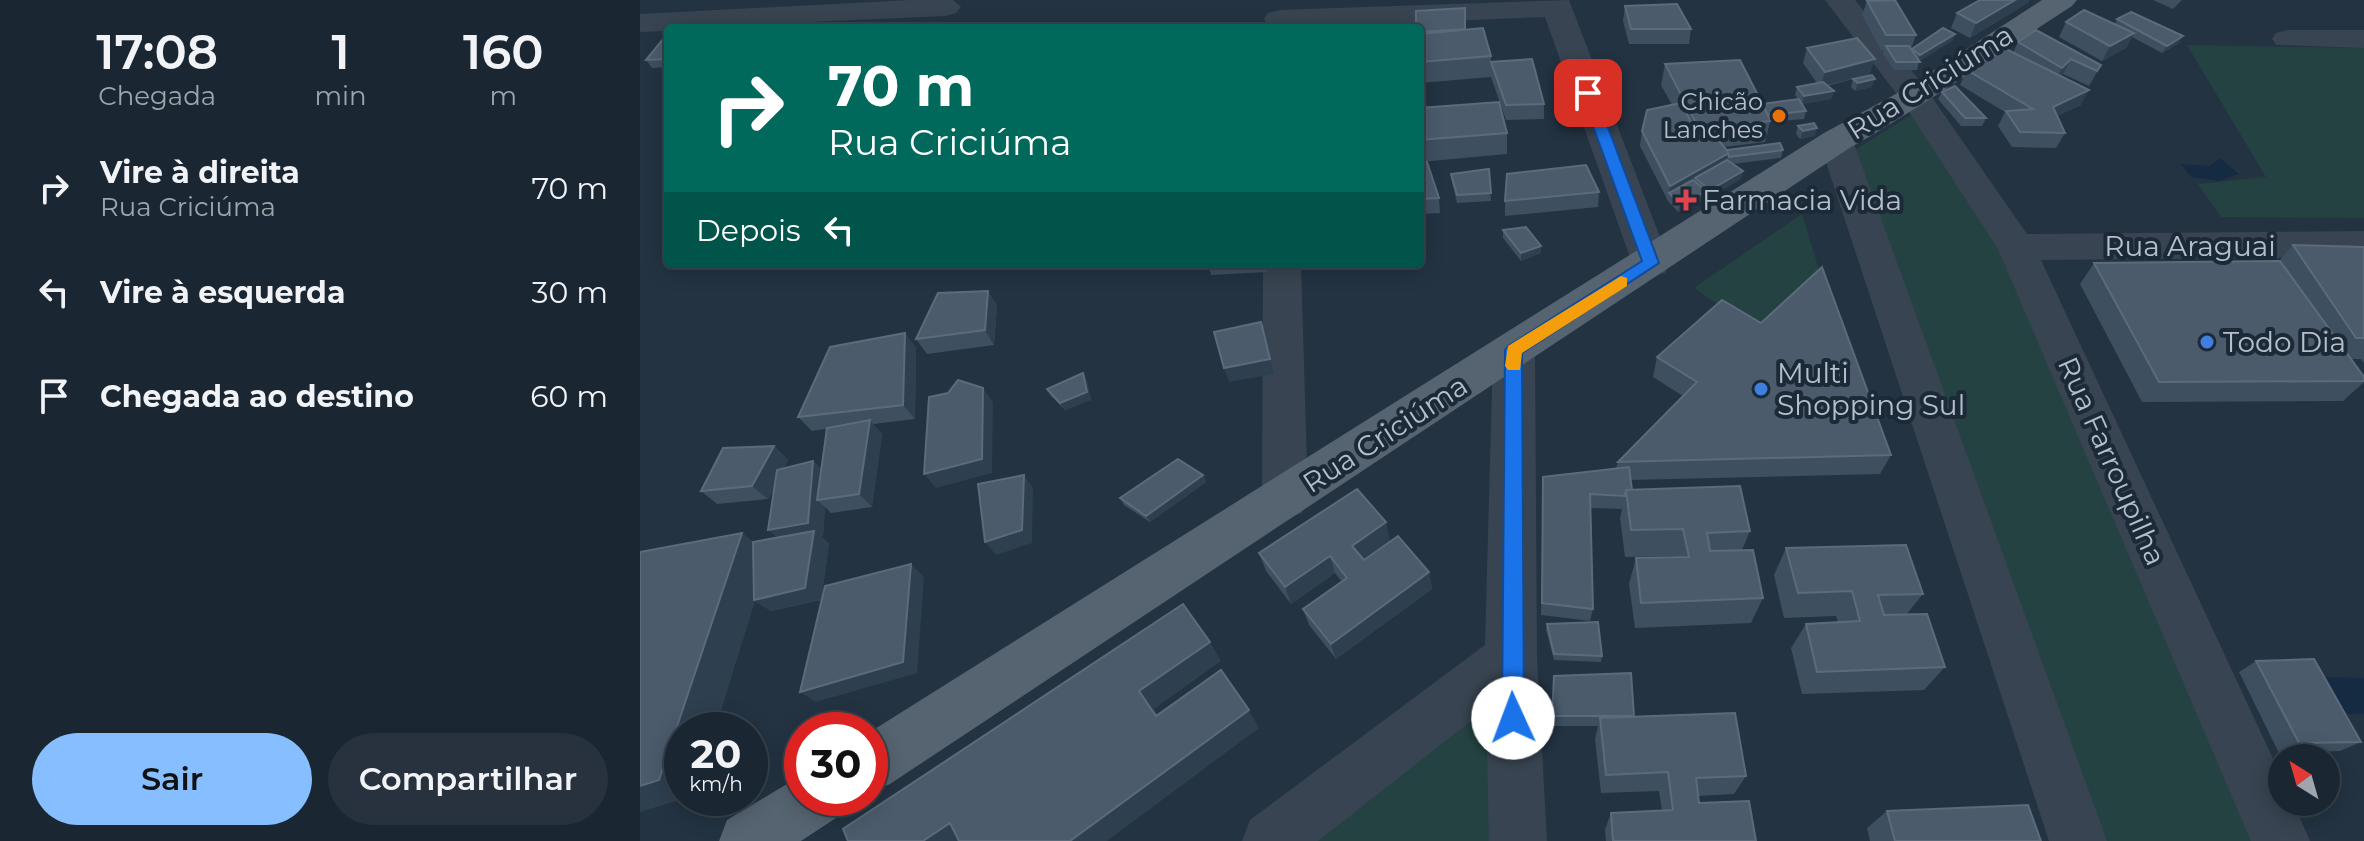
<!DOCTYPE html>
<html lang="pt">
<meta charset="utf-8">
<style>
body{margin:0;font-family:Montserrat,sans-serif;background:#27323e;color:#f1f3f6;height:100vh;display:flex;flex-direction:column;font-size:30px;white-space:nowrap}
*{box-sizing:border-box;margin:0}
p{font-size:26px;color:#9fa5ac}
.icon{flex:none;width:44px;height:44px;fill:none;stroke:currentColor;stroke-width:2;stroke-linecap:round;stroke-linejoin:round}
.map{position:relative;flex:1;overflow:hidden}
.sheet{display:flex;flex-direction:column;background:#1a2632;width:640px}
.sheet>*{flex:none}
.guide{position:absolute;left:24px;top:24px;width:760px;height:244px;border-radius:8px;box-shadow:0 4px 20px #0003,0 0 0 2px #38434d;background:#00695c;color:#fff;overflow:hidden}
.needle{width:52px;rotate:323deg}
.controls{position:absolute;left:1628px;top:744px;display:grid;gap:16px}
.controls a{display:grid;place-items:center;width:72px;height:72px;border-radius:50%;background:#1a2632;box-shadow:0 4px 20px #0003,0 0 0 2px #38434d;font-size:40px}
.speed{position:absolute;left:24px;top:712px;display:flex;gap:16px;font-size:40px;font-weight:700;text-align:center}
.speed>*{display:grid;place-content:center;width:104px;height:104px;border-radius:50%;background:#1a2632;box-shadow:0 4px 20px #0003,0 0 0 2px #38434d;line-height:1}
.speed small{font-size:20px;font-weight:400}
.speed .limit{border:12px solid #d22;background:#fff;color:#111}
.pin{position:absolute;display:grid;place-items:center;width:68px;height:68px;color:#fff;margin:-34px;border-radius:16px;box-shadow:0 4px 12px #0006}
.me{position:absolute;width:88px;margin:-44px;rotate:358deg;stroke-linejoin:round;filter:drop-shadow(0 0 6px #0008)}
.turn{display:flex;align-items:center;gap:28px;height:168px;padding:0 32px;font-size:36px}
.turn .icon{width:104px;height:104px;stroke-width:2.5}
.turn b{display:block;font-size:56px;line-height:68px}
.then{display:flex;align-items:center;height:76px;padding:0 32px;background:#0003;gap:16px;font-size:30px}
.eta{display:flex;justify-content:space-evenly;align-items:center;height:136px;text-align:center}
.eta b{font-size:48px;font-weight:600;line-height:56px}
.button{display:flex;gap:16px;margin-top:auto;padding:16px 32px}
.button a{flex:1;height:92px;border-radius:48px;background:#86beff;color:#111;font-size:32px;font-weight:600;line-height:92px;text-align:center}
.button a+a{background:#27323e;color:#f1f3f6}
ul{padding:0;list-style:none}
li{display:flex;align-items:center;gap:24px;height:104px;padding:0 32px}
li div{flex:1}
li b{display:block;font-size:30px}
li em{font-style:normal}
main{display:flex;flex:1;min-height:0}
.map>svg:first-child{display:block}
</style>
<main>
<section class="sheet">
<div class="eta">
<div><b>17:08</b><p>Chegada</p></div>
<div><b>1</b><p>min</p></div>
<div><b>160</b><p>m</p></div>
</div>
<ul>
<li><svg class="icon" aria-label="right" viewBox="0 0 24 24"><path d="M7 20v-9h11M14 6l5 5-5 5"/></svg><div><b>Vire à direita</b><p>Rua Criciúma</p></div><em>70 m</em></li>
<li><svg class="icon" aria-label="left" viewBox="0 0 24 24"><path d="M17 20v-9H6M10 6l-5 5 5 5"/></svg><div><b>Vire à esquerda</b></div><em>30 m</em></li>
<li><svg class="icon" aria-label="arrive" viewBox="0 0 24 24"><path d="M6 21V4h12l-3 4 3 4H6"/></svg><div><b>Chegada ao destino</b></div><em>60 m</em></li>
</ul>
<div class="button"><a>Sair</a><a>Compartilhar</a></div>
</section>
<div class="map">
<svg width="1724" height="841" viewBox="0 0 1724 841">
<rect width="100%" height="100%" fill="#233342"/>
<!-- green -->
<g fill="#254243">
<path d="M1547,45l177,3v170l-143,-1 -23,-33 68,-7z"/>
<path d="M1271,115l83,117 288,609h-212l-228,-683z"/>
<path d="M1162,214l20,66 -66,50 -62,-42z"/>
<path d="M877,653l4,188h-249z"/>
</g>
<!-- water -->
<g fill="#152b41">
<path d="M1580,158l19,16 -19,7 -29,-4 -10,-13 28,2z"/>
<path d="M1677,677l47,1v36h-27z"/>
</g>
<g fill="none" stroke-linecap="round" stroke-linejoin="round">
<!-- minor -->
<g fill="#384451" fill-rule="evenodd">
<path d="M270,0h43l8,7 -5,6 -10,3 -278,12v3l-28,1v-18z"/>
<path d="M929,0l101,263 -5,10 -14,3 -14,-3 -5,-10 -87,-246 -266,11 -11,-3 -4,-6 4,-6 11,-3z"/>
<path d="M1185,0h30l72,90 100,144 337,-3v26l-323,3 241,518v24h11l17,39h-59l-253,-592 -96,-148z"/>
<path d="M1647,30h77v18l-88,-3 -4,-6 4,-6z"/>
<path d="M1196,130l12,3 5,8 254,700h-58l-230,-700 5,-8z"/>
<path d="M623,264h38l7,235 -6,14 -17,6 -17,-6 -6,-14z"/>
<path d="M874,334l15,5 6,11 2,307 10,184h-58l-3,-132 -168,132h-76l8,-21 235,-175 8,-295 6,-11z"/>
</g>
<!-- major -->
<g fill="#566471" fill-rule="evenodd">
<path d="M1402,0h35l-5,6c-75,48 -147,99 -224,143l-958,635 -20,8v-60l954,-599 79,-43z"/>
<path d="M162,775v23h43l-9,20 -35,23h-82l8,-21z"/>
</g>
</g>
<!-- wall -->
<g fill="#3e4f60">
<path d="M1340,0h49l-1,3 -58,35 -19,-10 6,-15z"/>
<path d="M1513,0h29l-9,9z"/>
<path d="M1227,1l49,34 -5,14 1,1 43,-16 -3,7 -33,20 -2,9h-23l-11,-16 1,-4h-3l-19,-35z"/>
<path d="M985,6l66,23 -2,15h-60l-6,-23z"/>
<path d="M1477,19l66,17 -5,8 -16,9 -30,-16 -6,11 -24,13 -43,-24 7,-15 49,2z"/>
<path d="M780,28l45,1 26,27v6l53,42v15l-38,1 -15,-43 -71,6z"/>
<path d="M28,33v34l-16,1 -6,-8z"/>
<path d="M1378,42l83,23 -12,21 -26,-12 -2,2 20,29 -24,11 8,17 -9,15 -44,-1 -14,-21 7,-14 -45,-27 7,-15 46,-17z"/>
<path d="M1167,48l63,26 -42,12 6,5 -3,8 -29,5 4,7 -2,8 -34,3 -5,20 -41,5 3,4 56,-1 -2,8 -49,6 11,7 -2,8 -33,19 -2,-2 -1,3 -27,13 -10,-11 -28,-55 2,-15 30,-26 -11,-20 4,-21 97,40 36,-5 -3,-4 2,-8 20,-4 -14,-20z"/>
<path d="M1213,79l19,8 -17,4 -4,-4z"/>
<path d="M780,88l6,20 81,25v21l-87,8z"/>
<path d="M1302,92l44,26 -4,8h-21l-23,-27z"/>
<path d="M1158,126l17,10 -15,3 -4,-5z"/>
<path d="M780,162l19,36 1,15 -20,1z"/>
<path d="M849,169l2,32 -34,2 -5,-21 -1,-8z"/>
<path d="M959,192l-1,15 -93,9v-15z"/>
<path d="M863,230l38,23 -20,8 -18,-23z"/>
<path d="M1653,245l71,2v116l-3,-4h-11l14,18v5l-21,19 -201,1 -62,-118 14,-21 185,-2z"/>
<path d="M628,264l-1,8 -56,3 -2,-8z"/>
<path d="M348,291l9,15 -3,39 -67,9 -11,-15z"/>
<path d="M276,347l-1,72 -42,5 9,10 -10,73 -41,6 -6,-6 -2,29h-2l8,8 -8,56 -50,11 -16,-10 -13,-68 11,9 24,-4 -2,-51 -7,12 -51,5 -16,-13 73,-45 14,14 -4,8 29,-7 8,8 5,-40 -14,2 -14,-14z"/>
<path d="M1017,357l234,98 -11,19 -250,6 2,10 118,41 -8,19 21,48 -12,25 -116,5 -6,-44 7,-26 39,-1v-1l-50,1 -5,-39 2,-9 -31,-1 2,101 -3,12 -49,-6 2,-138 73,-9 2,-6 65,-66 -30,-19z"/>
<path d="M443,373l4,8 4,19 -26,10 -14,-14 -4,-7z"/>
<path d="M563,475l3,7 -56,40 -26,-17 -4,-7z"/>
<path d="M750,540l-27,19 66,13 3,17 -96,70 -27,-34 -6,-16 39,-27 -7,-9 -44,31 -25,-33 -7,-18z"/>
<path d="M1146,548l137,46 -17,21 39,52 -21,23 -122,4 -11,-46 15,-24 32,-2 -2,-6 -52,2 -10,-43z"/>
<path d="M907,624l55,32 -1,6 -47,-2 -8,-30z"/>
<path d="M1616,661l105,81 -21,9 -61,2 -40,-81z"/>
<path d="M914,676l192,100 -12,18 -36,2 1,7 57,38h-150l-1,-11 6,-17 51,-2 -3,-20 -58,2 -6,-54 3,-13h-47z"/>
<path d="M1247,811l154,30h-171l-3,-13z"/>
</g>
<!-- shaded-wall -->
<g fill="#2e3f4f">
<path d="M1375,0h14l-1,3 -58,35 6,-15z"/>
<path d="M1494,33l-8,15 -24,13 8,-15z"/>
<path d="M1315,34l-3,7 -35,22 3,-8z"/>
<path d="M1543,36l-5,8 -16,9 5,-7z"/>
<path d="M1235,59l-5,15 -50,13 5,-15z"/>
<path d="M1431,59l-8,15 -9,9 8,-15z"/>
<path d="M1235,79l-3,8 -17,4 3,-8z"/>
<path d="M1449,90l-8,15 -36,17 8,-15z"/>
<path d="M1194,91l-3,8 -29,5 2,-8z"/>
<path d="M1177,128l-2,8 -15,3 3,-8z"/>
<path d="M1089,153l-4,15 -30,10 -1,8 -25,7 1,-7z"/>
<path d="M1103,171l-2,8 -33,19 2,-8z"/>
<path d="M1067,191l-2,8 -27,13 2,-8z"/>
<path d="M901,246v7l-20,8v-8z"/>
<path d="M348,291l9,15 -3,39 -9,-15z"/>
<path d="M621,322l13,52 -45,8 -5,-14z"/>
<path d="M265,333l11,14 -1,72 -12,-14z"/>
<path d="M443,373l4,8 4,19 -26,10 -5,-7z"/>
<path d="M343,388l10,14 -1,71 -56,15 -12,-14z"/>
<path d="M230,420l12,14 -10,73 -13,-13z"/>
<path d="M134,446l14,14 -20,39 -16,-13z"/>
<path d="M173,461l14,14 -10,25 8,7 -2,29h-2l8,8 -8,56 -50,11 -16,-10 -40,129h-33v68h4l-46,14v-26l102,-253 27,22 14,-12 -15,-13z"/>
<path d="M384,475l9,13 -1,55 -36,12 -11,-13z"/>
<path d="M563,475l3,7 -56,40 -4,-6z"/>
<path d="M746,522l4,18 -34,24 -4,-18z"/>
<path d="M690,556l5,17 -44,31 -6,-17z"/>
<path d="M271,564l13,13 -7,96 -101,29 -16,-10z"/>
<path d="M789,572l3,17 -96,70 -5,-15z"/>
<path d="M570,642l11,19 -67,48 16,24 -14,-17 -17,-25z"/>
<path d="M609,710l10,18 -152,113h-37z"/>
<path d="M310,823l17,18h-44z"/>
</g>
<!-- building -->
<g fill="#4b5b6c" stroke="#5b6b7b" stroke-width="2">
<path d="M1255,0l21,35h-30l-19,-34z"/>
<path d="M1340,0h35l-39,23 -19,-10z"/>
<path d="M1037,4l14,25h-60l-6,-23z"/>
<path d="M825,8v21l-45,3v-4h-4v-17z"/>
<path d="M1444,10l50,23 -24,13 -44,-24z"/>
<path d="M1491,12l52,24 -16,10 -50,-27z"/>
<path d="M843,28l8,28 -71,6v-28z"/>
<path d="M1303,28l12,6 -35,21 -8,-6z"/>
<path d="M1396,30l65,35 -4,6 -26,-12 -9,9 -44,-26z"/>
<path d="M28,33v26l-22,1z"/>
<path d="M1217,38l18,21 -50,13 -18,-24z"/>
<path d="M1246,46h23l11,16h-24z"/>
<path d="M1366,49l83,41 -36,17 12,26 -45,-1 -14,-21 27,-2 -66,-39z"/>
<path d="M892,59l12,45 -38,1 -15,-43z"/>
<path d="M1100,60l31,61 -72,8 -34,-65z"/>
<path d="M1232,75l3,4 -17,4 -5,-4z"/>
<path d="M1183,82l11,9 -30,5 -7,-9z"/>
<path d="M1315,86l31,32h-21l-23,-26z"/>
<path d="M780,88l6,20h-6z"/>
<path d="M1159,99l7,12 -38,4 -6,-11z"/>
<path d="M859,102l8,31 -87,7v-32z"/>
<path d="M1041,103l17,32 18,2 13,16 -59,33 -28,-55 5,-21z"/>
<path d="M1174,123l3,5 -14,3 -5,-5z"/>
<path d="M1140,143l3,7 -54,7 -2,-7z"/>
<path d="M1087,160l16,11 -33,19 -15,-12z"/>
<path d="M780,162h7l12,36 -19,1z"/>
<path d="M946,165l13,27 -94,9 2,-27z"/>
<path d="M849,169l2,24 -34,2 -6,-21z"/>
<path d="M1053,180l14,11 -27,13 -11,-11z"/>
<path d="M886,227l15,19 -20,7 -18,-23z"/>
<path d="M1653,245l71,2v91h-8z"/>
<path d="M1640,261l84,116v4l-205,1 -65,-119z"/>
<path d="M569,264h56l-56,3z"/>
<path d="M1182,267l69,188 -273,7 79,-80 -40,-25 65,-57 39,23z"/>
<path d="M348,291l-3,39 -69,9 22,-46z"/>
<path d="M621,322l9,37 -46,9 -10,-36z"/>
<path d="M265,333l-2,72 -105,12 32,-70z"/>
<path d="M443,373l4,19 -27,11 -13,-14z"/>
<path d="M318,380l25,8 -1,71 -58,15 5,-77 19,-4z"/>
<path d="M230,420l-11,74 -42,6 10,-72z"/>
<path d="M134,446l-22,40 -51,5 22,-43z"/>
<path d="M538,459l25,16 -57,41 -26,-18z"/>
<path d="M173,461l-5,62 -40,7 9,-60z"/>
<path d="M989,467l3,23h-6l-1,6 -35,-2 3,115 -51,-6 1,-126z"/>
<path d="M384,475l-2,55 -37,12 -7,-58z"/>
<path d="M1100,486l10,45 -43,2 3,18 43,-1 10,48 -122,5 -5,-45 53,-1 -6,-28 -52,1 -5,-40z"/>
<path d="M717,489l29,33 -34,24 12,14 34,-24 31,36 -98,72 -28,-35 44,-31 -17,-22 -45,31 -26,-34z"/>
<path d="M174,531l-9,57 -51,12 -1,-58z"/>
<path d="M102,533l-83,247 -19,6v-234z"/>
<path d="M1266,545l17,49 -45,1 6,20 43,-1 18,53 -128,5 -11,-48 54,-3 -8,-30 -54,2 -12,-45z"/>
<path d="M271,564l-8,98 -103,30 25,-106z"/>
<path d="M543,604l27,38 -71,49 17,25 65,-46 28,40 -179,131h-111l-9,-18 -27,18h-75l-5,-12z"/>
<path d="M958,622l4,34 -48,-2 -7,-30z"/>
<path d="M1674,659l47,83 -62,1 -43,-82z"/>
<path d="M991,673l3,43h-82l2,-40z"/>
<path d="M1095,713l11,63 -50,2 3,25 50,-2 7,40h-143l-2,-28 62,-3 -5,-38 -62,3 -6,-57z"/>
<path d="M1388,805l13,36h-146l-8,-30z"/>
</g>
<!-- route -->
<path fill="#1a73e8" stroke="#114b97" stroke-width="2" d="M943,90l12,3 64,170 -137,90 2,365 -3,8 -8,3 -8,-3 -3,-8 3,-368 3,-4 134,-85 -61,-168z"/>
<!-- slow -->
<path fill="#f59e0b" d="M981,276l6,2v8l-105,67 -2,17h-12l-3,-4 3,-20z"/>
<!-- markers -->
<circle fill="#e8710a" stroke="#1c2937" stroke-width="3" cx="1139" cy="116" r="8"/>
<path fill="#e0444e" stroke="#1c2937" stroke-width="3" d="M1042 188h8v8h8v8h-8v8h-8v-8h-8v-8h8z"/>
<g fill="#3f7fe0" stroke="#1c2937" stroke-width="3">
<circle cx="1567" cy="342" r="8"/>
<circle cx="1121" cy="389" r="8"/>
</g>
<g text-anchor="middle" stroke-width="8" stroke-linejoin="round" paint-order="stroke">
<!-- far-poi labels -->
<g font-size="24" fill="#b4bfcc" stroke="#1c2937" text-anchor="end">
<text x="1123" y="110">Chicão<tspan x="1123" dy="28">Lanches</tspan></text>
</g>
<!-- street labels -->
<g font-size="28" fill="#b4bfcc" stroke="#1c2937">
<text transform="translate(1290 82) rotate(-32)" y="10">Rua Criciúma</text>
<text x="1550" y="256">Rua Araguai</text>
<text transform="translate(745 434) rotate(-33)" y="10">Rua Criciúma</text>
<text transform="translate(1472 461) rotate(66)" y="10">Rua Farroupilha</text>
</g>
<!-- poi labels -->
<g font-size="28" fill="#b4bfcc" stroke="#1c2937" text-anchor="start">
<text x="1062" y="210">Farmacia Vida</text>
<text x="1583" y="352">Todo Dia</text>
<text x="1137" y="383">Multi<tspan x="1137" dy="32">Shopping Sul</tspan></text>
</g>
</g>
</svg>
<div class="controls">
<a><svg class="needle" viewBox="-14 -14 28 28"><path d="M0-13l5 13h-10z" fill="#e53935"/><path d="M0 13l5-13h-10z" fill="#9fa5ac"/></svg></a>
</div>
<div class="speed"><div>20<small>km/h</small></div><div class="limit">30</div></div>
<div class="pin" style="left:948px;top:93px;background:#d93025"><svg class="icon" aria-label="arrive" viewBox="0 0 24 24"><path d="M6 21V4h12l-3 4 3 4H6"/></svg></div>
<svg class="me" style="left:873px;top:718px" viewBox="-20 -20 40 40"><circle r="19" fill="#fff"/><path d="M0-13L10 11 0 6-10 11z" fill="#1a73e8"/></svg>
<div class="guide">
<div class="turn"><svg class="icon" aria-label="right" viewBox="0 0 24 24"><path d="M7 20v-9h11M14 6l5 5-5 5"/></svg><div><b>70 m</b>Rua Criciúma</div></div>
<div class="then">Depois<svg class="icon" aria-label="left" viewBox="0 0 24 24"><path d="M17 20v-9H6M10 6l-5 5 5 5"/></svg></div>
</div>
</div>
</main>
